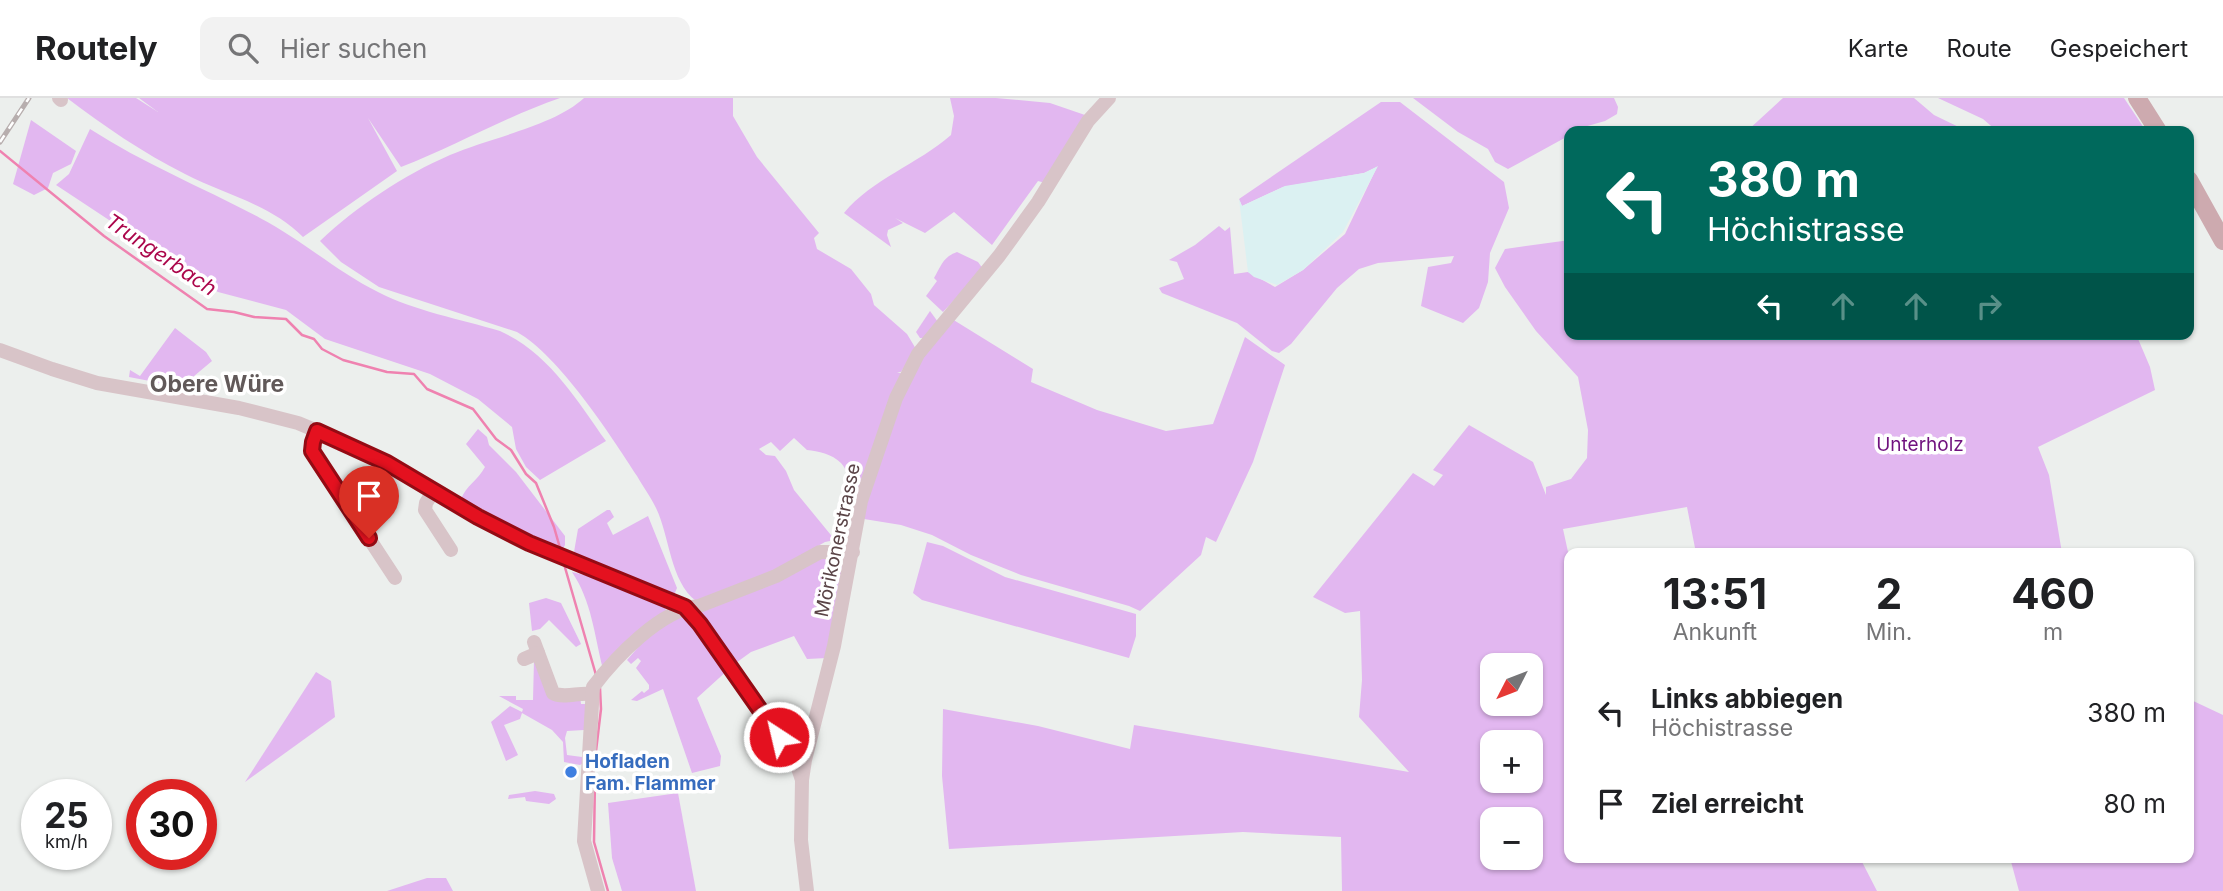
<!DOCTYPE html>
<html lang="de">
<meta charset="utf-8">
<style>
body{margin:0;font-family:Inter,sans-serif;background:#f2f2f2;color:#202124;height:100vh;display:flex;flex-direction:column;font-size:26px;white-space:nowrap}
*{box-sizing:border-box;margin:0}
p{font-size:23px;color:#757577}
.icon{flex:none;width:38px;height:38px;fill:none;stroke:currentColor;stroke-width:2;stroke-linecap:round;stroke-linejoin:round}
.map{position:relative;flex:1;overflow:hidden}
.side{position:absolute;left:1564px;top:450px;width:630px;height:315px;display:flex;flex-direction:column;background:#fff;border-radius:14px;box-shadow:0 2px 5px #0004}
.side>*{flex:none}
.guide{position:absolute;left:1564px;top:28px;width:630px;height:214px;border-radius:14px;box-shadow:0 2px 5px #0004;background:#00695c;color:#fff;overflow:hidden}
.needle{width:46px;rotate:228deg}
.buttons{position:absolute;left:1480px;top:555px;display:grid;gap:14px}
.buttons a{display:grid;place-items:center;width:63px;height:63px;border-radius:14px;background:#fff;box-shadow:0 2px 5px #0004;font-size:35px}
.speed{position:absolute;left:21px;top:681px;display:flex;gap:14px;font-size:35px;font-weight:700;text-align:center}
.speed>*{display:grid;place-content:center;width:91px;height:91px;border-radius:50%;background:#fff;box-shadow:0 2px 5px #0004;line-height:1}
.speed small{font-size:18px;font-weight:400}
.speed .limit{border:10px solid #d22;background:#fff;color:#111}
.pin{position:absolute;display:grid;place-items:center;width:60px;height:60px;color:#fff;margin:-72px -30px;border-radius:50% 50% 50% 0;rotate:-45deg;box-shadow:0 0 7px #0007}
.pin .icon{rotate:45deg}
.me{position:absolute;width:77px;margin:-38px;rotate:325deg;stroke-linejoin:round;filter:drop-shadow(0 0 5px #0008)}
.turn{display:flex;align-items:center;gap:24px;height:147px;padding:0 28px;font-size:32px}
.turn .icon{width:91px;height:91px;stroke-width:2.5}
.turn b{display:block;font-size:49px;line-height:60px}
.lanes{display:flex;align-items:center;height:66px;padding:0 28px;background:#0003;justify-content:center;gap:35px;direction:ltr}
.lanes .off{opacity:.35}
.eta{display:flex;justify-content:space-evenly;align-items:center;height:119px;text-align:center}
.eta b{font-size:42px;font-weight:700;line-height:49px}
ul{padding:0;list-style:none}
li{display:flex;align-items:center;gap:21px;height:91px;padding:0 28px}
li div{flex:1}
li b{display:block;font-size:26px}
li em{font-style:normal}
header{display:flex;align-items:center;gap:42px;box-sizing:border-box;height:98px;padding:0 35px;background:#fff;border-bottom:2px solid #e0e0e0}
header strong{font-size:33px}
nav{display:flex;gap:38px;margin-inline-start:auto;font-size:24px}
.search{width:490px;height:63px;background:#f2f2f2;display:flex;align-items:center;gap:18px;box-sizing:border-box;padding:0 24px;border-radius:14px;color:#757577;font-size:26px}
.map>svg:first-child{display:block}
</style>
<header>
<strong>Routely</strong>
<div class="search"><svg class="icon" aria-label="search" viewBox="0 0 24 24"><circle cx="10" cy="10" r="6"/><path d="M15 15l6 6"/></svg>Hier suchen</div>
<nav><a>Karte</a><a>Route</a><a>Gespeichert</a></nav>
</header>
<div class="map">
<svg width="2223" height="793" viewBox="0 0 2223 793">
<rect width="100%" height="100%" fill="#ecefed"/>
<!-- green -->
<g fill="#e2b7f0" fill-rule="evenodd">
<path d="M67,0h69l22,14 -19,-14h421c-55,19 -105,48 -159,69l-33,-49 29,53 -94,66c-31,-32 -79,-43 -118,-63 -42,-21 -81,-48 -118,-76z"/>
<path d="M584,0h149v18l24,41 62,76 -5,5 3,11 34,20 20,25 3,11 33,29 9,15 -15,23h-4l6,2 -45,114c-9,-7 -10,-17 -17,-25 -9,-9 -23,-12 -34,-13l-13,-12 -14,13 -9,-9 -12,7 7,6 9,1 11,15 8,19 41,50 -10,2 -57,32 -72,27c-26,-20 -26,-64 -40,-93 -5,-11 -13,-21 -19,-32 -27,-42 -78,-120 -120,-144l-138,-45 -38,-25 -21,-21c37,-35 84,-66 130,-86 39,-17 104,-29 134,-57z"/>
<path d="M950,0h46l54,5 35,12 -40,68 -7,-2 -46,64 -38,-33 -29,21 -30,-15 8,5 -15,7 -1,5 4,12 -47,-34c28,-34 74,-49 107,-78l3,-19z"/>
<path d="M1413,0h201l4,9 -1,7 -12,7 -35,10v4l-62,34 -13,-7 -7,-13 -30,-17z"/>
<path d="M1783,0h131l20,17 33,16h-220z"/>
<path d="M1938,0h186l22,33h-149l-14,-12z"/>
<path d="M1381,4h19l104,80 5,26 -19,45 -2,29 -9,26 -16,15 -42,-17 7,-39 23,-4 3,-7 -76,7 -19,6 -22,19 -46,56 -12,9 -7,-2 -35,-28 -75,-30 -3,-5 25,-9 -7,-17 -8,-2 26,-15 24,-19 6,5 5,-4 4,47 14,-2 27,15 28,-17 42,-36 32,-67 -13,6 -81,14 -41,19 -3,-7z"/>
<path d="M31,22l45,31 -5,13 -18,9 -5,15 -14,7 -21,-11z"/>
<path d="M90,31c54,35 114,59 170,89 42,22 76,53 118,74 37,19 82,27 122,39 49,22 76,68 106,110l-66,39 -14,-13 -10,-18 -4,-22 -34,-28 -48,-25 -105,-35 -39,-29 -68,-18 -162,-107 13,-11z"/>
<path d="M1570,142v94h566l14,33 5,23 -117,57 11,28 13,78h-366l-9,-46 -124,22 7,32v297h290l17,33h-535l-1,-54 -98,-5 -294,17 -7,-73 1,-67 95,17 92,23 4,-24 275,47 -50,-55 3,-37 -2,-69 -15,2 -32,-16 100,-124 21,13 9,-11 -10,-5 36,-45 64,37 13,33v-8l25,-8 16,-21 1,-28 -10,-53 -42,-46 -31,-44 -10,-19 10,-19zM1493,567h38v39h-38zM1493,644h38v38h-38zM1493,721h38v39h-38z"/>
<path d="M957,154l21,10 5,7 -40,43 -17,-16 11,-15 -3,-3c7,-12 9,-21 23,-26z"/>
<path d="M930,213l8,11 -15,16h-3l-4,-6z"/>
<path d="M952,221l81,50 -2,13 66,28 69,21 47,-7 32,-87 40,28 -32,97 -37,80 -10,-5 -5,18 -61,56 -11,-5 -108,-31 -50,-20 -39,-20 -31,-10 -37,-6c6,-47 34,-121 57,-162 8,-14 21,-26 31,-38z"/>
<path d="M175,230l31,24 6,9 -31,26 -52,-10 1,-7 10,6z"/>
<path d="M478,331l9,8 2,8 27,27 49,64v9l-5,9 -99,-55c5,-13 17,-19 24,-32l-19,-23z"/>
<path d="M607,412h3l4,7 -7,6 6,12 35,-19 29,72 -3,7 -96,-36 -4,-7 4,-23z"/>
<path d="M927,444l16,4 62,31 131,37v22l-7,22 -207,-58 -9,-7z"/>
<path d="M830,455l10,7 4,8 -17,90 -20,1 -13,-23 -43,16 -18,13 -34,-52z"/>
<path d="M572,474l28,7 65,28 1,4 -63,58c-9,-35 -11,-67 -31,-97z"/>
<path d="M546,500l15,5 20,41 -5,3 -27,-27 -9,9 -8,2 -3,-28z"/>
<path d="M681,517l11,3 37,51 -32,29 24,58 -1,10 -28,7 -29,-84 -26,12 -6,-1 11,-9 2,2 5,-4v-4l-13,-17 5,-7 -3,-3 -7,6 -4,-4 21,-24z"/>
<path d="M534,562l13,30 33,6 1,8h5l-2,26 -17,1 -2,7 2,17 15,2 1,6 -3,2 -16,-3 -1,-20 -11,-12 -30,-17 -2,6 -16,6 14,30 -12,6 -15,-39 19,-16 12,6 1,-3 -24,-13h17v4h17z"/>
<path d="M316,574l15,9 4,36 -90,65z"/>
<path d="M2189,601l34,16v176h-204l-9,-33h179z"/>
<path d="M535,693l19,3 2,5 -7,5 -23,-3 -1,-4 -17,2 1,-4z"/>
<path d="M678,695l18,98h-74l-10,-33 -4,-55z"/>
<path d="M427,780h19l7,13h-66z"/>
</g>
<!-- sand -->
<path fill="#dbf1f2" d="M1378,68l-35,66 -40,38 -26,15 -23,-8 -6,-5 -9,-73 3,7 43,-20 79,-13z"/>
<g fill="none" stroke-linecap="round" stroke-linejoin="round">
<!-- stream -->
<g stroke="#ef82b0" stroke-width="2.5">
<path d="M0,53l104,85 103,73 27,3 20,5 32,2 16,16 12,4 8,10 21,11 44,12 27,2 13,15 46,20 23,30 15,11 15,24 10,9 18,44 6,21"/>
<path d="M564,466l32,111"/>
<path d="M596,653l5,-42 -1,-21"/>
<path d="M595,680l-1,64 14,49"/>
</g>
<!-- minor -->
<g stroke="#d8c4c8" stroke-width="14">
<path d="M59,0l2,2"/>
<path d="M0,252l52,19 45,14 142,25 59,15 62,26 169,94 156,64 15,17 95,135 7,21"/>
<path d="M317,333l-5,15 3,10 80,122"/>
<path d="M434,392l-8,13 -1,7 26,40"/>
<path d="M534,544l19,51c11,6 26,-1 38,1"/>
<path d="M524,561l14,-6"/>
<path d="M598,793l-14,-50 9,-154c22,-29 68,-78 106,-81l77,-30 44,-24h33"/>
<path d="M807,793l-6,-51 1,-60 3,-20 29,-114 27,-145 35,-103 22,-44 81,-98 39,-54 50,-81 21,-23"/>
</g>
<!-- major -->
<g stroke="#cdaaaf" stroke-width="18">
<path d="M2137,0l21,33"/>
<path d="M2189,82l34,61"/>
</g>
<!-- rail casing -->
<g stroke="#b7aeae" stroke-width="5">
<path id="rail" d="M0,44l29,-44"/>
</g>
<!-- rail -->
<use href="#rail" stroke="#fff" stroke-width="2.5" stroke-dasharray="8" stroke-linecap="butt"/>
</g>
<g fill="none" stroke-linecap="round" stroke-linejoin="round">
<!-- route casing -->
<g stroke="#940b14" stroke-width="18">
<path id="route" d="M369,440l-57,-87 1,-9 4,-11 70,32 91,54 51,26 156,64 15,17 79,113"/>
</g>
<!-- route -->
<use href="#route" stroke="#e4111f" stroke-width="12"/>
</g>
<!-- markers -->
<circle fill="#3f7fe0" stroke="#fff" stroke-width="2.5" cx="571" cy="674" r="7"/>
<g text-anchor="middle" stroke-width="7" stroke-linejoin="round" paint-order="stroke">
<!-- park labels -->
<g font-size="19" fill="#70127e" stroke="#fff">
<text x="1920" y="353">Unterholz</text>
</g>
<!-- street labels -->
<g font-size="19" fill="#5a4447" stroke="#fff">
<text transform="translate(837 442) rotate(-78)" y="7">Mörikonerstrasse</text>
</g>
<!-- shop labels -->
<g font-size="19" font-weight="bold" fill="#366cbe" stroke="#fff" text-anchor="start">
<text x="585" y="670">Hofladen<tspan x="585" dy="22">Fam. Flammer</tspan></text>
</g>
<!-- water labels -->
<g font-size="21" font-style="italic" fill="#ab064b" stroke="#fff">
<text transform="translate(161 157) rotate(34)" y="7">Trungerbach</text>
</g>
<!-- quarter labels -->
<g font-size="23" font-weight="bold" fill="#615959" stroke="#fff">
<text x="217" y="294">Obere Würe</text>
</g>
</g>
</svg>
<div class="buttons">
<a><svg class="needle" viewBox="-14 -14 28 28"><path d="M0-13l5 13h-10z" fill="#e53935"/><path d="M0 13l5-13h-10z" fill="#757577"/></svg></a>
<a>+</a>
<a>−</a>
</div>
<div class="speed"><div>25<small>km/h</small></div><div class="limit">30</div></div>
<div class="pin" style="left:369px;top:440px;background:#d93025"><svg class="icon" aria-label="arrive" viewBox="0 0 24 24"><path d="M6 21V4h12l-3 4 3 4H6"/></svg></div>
<svg class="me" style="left:779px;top:639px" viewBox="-20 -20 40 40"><circle r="17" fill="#e4111f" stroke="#fff" stroke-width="3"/><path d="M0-11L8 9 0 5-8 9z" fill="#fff"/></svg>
<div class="guide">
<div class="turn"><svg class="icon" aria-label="left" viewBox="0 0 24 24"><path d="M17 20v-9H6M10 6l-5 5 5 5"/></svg><div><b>380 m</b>Höchistrasse</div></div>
<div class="lanes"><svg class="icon" aria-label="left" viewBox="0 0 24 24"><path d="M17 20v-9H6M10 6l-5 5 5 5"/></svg><svg class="icon off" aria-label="ahead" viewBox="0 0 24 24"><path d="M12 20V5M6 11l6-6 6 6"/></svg><svg class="icon off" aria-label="ahead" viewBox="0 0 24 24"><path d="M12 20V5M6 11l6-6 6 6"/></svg><svg class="icon off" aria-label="right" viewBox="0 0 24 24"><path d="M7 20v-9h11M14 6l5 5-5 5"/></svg></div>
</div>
<section class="side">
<div class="eta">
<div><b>13:51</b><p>Ankunft</p></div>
<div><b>2</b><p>Min.</p></div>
<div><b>460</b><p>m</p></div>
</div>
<ul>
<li><svg class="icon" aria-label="left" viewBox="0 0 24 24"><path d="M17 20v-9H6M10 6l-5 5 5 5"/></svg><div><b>Links abbiegen</b><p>Höchistrasse</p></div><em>380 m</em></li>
<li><svg class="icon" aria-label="arrive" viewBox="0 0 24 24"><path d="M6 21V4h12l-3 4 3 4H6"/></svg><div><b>Ziel erreicht</b></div><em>80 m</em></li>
</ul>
</section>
</div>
